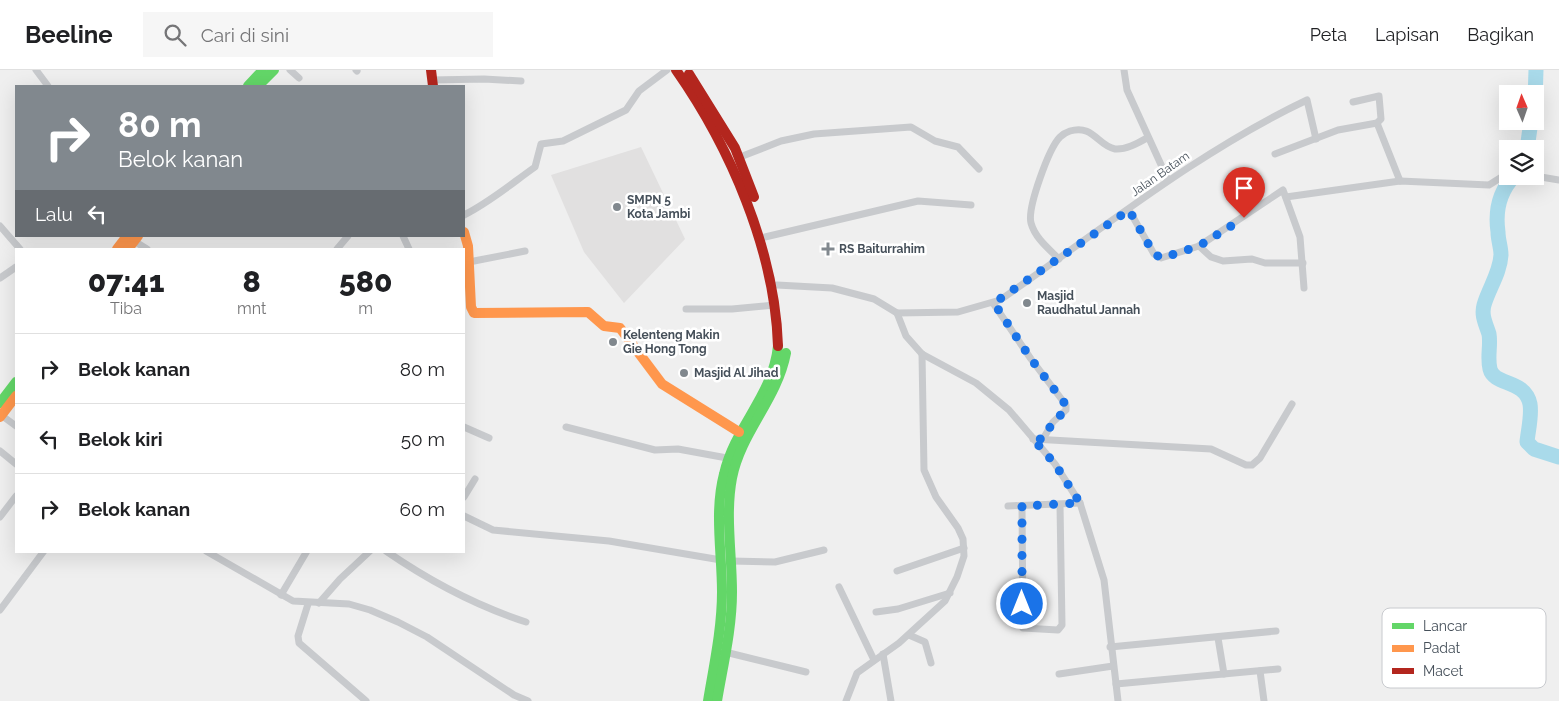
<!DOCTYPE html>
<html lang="id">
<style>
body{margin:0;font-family:Raleway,sans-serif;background:#f6f6f6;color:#202124;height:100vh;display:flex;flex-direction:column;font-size:19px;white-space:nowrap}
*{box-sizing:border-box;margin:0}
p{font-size:16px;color:#757577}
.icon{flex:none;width:28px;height:28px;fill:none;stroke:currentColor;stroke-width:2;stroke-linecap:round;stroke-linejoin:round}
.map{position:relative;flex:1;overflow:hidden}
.drawer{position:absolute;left:15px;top:178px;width:450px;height:305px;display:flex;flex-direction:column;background:#fff;border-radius:0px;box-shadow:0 5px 20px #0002}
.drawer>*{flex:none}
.hud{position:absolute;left:15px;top:15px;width:450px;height:152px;border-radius:0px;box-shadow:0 5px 20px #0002;background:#81888e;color:#fff;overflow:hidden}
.needle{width:32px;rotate:358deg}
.controls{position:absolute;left:1499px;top:15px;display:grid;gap:10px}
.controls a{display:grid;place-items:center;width:45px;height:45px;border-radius:0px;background:#fff;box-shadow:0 5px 20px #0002;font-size:25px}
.pin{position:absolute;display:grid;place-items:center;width:42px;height:42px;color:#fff;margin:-51px -21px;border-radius:50% 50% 50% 0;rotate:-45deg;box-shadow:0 0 5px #0007}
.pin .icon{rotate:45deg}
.me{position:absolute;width:55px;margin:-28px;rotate:0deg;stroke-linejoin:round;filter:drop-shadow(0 0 4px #0008)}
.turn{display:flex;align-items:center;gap:18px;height:105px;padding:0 20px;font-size:22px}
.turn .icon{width:65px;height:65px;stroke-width:2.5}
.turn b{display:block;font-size:35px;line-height:42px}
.then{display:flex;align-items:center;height:48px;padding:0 20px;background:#0003;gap:10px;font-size:19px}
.eta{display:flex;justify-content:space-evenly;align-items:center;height:85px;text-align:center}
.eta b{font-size:30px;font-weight:800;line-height:35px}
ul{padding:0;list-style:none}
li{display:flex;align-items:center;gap:15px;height:70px;padding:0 20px;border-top:1px solid #e0e0e0}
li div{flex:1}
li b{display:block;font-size:19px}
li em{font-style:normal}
header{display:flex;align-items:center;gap:30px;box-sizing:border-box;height:70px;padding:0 25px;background:#fff;border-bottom:1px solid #e0e0e0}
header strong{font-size:24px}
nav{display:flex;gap:28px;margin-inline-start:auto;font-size:18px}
.search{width:350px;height:45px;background:#f6f6f6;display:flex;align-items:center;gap:12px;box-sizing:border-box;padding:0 18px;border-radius:0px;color:#757577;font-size:19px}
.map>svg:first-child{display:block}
</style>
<header>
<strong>Beeline</strong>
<div class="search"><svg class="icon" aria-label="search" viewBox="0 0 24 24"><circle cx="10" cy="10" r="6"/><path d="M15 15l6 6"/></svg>Cari di sini</div>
<nav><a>Peta</a><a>Lapisan</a><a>Bagikan</a></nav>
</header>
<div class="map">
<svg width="1559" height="631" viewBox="0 0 1559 631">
<rect width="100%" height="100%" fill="#efefef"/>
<!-- education -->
<path fill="#e1e0e0" d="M641,77l44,92 -61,64 -40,-51 -33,-77z"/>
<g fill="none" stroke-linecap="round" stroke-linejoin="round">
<!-- river -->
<g stroke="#a9daea" stroke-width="15">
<path d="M1535,30l1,-30"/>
<path d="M1527,79l4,-28"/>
<path d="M1514,106c-15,16 -19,35 -16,56 0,8 3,15 3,23 -1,18 -12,33 -17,50 -3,11 2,19 5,29 2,11 -2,23 1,35 4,17 35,10 40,35 2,12 -2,27 -3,38l7,7 25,8"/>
</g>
<!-- street -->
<g stroke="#c8cacd" stroke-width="7">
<path d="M36,0l12,16"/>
<path d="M290,0l9,8"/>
<path d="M356,0l1,1"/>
<path d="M1124,0l3,20 41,90"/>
<path d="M432,10l52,-1 37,2"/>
<path d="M1377,53l23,58"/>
<path d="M1275,84l63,-24 39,-7 4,-4 -2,-23 -26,6"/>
<path d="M740,87l41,-16 33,-7 97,-7 24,14 23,6 21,22"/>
<path d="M1535,106l24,4"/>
<path d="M1286,127l114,-16 89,4 19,-12"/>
<path d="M1129,140l25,44 7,4 38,-12 84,-56 17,47 4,51"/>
<path d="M464,145c26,-13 47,-31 71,-48l6,-23 22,-3 63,-31 13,-19 28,-21"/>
<path d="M0,156l20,23"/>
<path d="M403,166l6,13"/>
<path d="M765,167l153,-36 53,4"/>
<path d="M134,171l13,8"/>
<path d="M1199,176l12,11 12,4 29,-2 13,4h38"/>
<path d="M337,179l11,-13"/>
<path d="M1059,189c-10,-10 -24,-21 -28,-36 -4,-15 18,-75 29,-86 2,-2 7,-5 10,-6 23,-7 28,15 45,18 11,1 23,-6 32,-11"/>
<path d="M469,192l56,-11"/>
<path d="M0,208l16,-11"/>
<path d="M777,215l55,3 42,11 23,14 61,-1 42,-12c100,-69 197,-148 307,-200l9,39"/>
<path d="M993,233l38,56 35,46v5l-13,12 -10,17"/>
<path d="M686,239h46l42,-4"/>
<path d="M897,243l9,23 16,18 54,29 33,27 46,54 25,39 24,77 14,121"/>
<path d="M1,345l15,11"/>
<path d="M464,357l25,11"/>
<path d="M566,357l89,23 23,-1 49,9"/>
<path d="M1033,369l178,10 35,16h6l8,-7 32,-54"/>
<path d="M0,381l16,13"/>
<path d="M464,427l11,-18"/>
<path d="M1008,436l72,-3"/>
<path d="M1022,436l1,122 35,2 4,-5 -2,-120"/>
<path d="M464,446l29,14 116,11 112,19"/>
<path d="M0,447l16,-21"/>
<path d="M206,481l87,50 56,3 21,6 28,12 29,15 87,58 14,6"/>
<path d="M386,481c42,29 91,55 140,71"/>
<path d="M731,491l44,1 49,-12"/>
<path d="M897,501l67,-23"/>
<path d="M839,517l35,73"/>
<path d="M281,525l26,-44"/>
<path d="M319,533l21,-24 30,-28"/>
<path d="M308,534l-10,32 1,7 67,58"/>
<path d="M0,540l44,-59"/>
<path d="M876,542l22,-3 52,-16"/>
<path d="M909,565l16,7 6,21"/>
<path d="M1218,568l6,36"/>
<path d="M1110,577l166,-16"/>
<path d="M725,582l81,20"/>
<path d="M883,584l8,47"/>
<path d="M1260,601l4,30"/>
<path d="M1059,604l54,-8"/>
<path d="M1116,614l162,-15"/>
<path d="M846,631l11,-28 42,-30 46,-42 12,-24 7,-21 -1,-17 -5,-11 -22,-31 -12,-27 -2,-116"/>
</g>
<!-- fast -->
<g stroke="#63d668" stroke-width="10">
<path d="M248,16l14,-15"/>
<path d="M258,16l16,-16"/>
<path d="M0,333l16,-21"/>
<path d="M708,631c6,-36 14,-73 14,-109 0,-39 -8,-80 2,-118 11,-48 49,-78 54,-128"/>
<path d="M717,631c6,-36 15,-72 15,-109 0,-38 -7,-77 0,-114 9,-46 45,-78 54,-125"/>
</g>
<!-- slow -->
<g stroke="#ff974d" stroke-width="10">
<path d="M464,162l4,14 3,61 3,6 114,-1 16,14 16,2 42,56 77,48"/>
<path d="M117,179l10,-13"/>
<path d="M128,179l10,-13"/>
<path d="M0,347l16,-21"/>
</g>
<!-- jam -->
<g stroke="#b3261e" stroke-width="10">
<path d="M431,0l2,16"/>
<path d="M676,0c54,77 99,180 102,276"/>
<path d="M689,4l46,74 19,49"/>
</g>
</g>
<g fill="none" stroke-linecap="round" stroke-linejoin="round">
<!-- route -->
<path stroke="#1a73e8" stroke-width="9" stroke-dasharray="0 16.2" d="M1022,534v-98l58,-3 -25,-39 -22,-25h10l10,-17 13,-12v-5l-35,-46 -37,-56 135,-93 25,44 8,4 37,-12 45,-28"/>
</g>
<!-- markers -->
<g fill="#81888e" stroke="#fff" stroke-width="2">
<circle cx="617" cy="137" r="5"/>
<path d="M825.5 171.5h5v5h5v5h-5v5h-5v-5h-5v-5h5z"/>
<circle cx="1027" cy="233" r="5"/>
<circle cx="613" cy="272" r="5"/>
<circle cx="684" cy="303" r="5"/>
</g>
<g text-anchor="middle" stroke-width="5" stroke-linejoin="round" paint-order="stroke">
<!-- street labels -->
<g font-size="12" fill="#46505a" stroke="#fff">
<text transform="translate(1160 104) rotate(-35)" y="4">Jalan Batam</text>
</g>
<!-- poi labels -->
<g font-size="12" font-weight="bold" fill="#46505a" stroke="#fff" text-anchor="start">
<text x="627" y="134">SMPN 5<tspan x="627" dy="14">Kota Jambi</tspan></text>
<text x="839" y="183">RS Baiturrahim</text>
<text x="1037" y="230">Masjid<tspan x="1037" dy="14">Raudhatul Jannah</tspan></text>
<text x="623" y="269">Kelenteng Makin<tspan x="623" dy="14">Gie Hong Tong</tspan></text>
<text x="694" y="307">Masjid Al Jihad</text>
</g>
</g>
<!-- legend -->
<rect x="1382" y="538" width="164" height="80" rx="8" fill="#fff" stroke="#c8cace" stroke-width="1"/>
<rect x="1392" y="553" width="22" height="6" fill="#63d668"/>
<rect x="1392" y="575" width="22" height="7" fill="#ff974d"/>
<rect x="1392" y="598" width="22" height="6" fill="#b3261e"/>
<g font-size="14" fill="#46505a">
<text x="1423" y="561">Lancar</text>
<text x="1423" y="583">Padat</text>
<text x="1423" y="606">Macet</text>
</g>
</svg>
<div class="controls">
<a><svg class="needle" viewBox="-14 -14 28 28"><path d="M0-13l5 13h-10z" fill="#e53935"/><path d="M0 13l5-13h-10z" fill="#757577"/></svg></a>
<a><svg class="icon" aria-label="layers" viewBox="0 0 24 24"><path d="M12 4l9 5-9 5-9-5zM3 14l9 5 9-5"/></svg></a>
</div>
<div class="pin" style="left:1244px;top:148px;background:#d93025"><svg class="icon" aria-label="arrive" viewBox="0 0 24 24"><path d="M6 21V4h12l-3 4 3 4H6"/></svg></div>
<svg class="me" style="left:1022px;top:534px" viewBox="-20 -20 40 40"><circle r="17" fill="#1a73e8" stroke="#fff" stroke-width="3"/><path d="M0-11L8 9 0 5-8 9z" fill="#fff"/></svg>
<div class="hud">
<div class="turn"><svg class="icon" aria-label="right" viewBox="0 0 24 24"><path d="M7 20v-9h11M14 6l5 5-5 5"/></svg><div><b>80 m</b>Belok kanan</div></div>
<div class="then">Lalu<svg class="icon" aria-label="left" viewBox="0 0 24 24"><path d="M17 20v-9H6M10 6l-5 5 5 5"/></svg></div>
</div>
<section class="drawer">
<div class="eta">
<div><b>07:41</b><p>Tiba</p></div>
<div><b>8</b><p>mnt</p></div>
<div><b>580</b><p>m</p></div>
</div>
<ul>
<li><svg class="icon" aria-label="right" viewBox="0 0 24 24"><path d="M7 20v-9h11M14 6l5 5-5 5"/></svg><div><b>Belok kanan</b></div><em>80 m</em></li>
<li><svg class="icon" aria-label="left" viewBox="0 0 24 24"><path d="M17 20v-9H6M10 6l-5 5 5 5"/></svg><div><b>Belok kiri</b></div><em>50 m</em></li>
<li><svg class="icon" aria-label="right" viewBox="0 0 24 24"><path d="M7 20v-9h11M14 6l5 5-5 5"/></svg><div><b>Belok kanan</b></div><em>60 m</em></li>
</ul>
</section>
</div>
